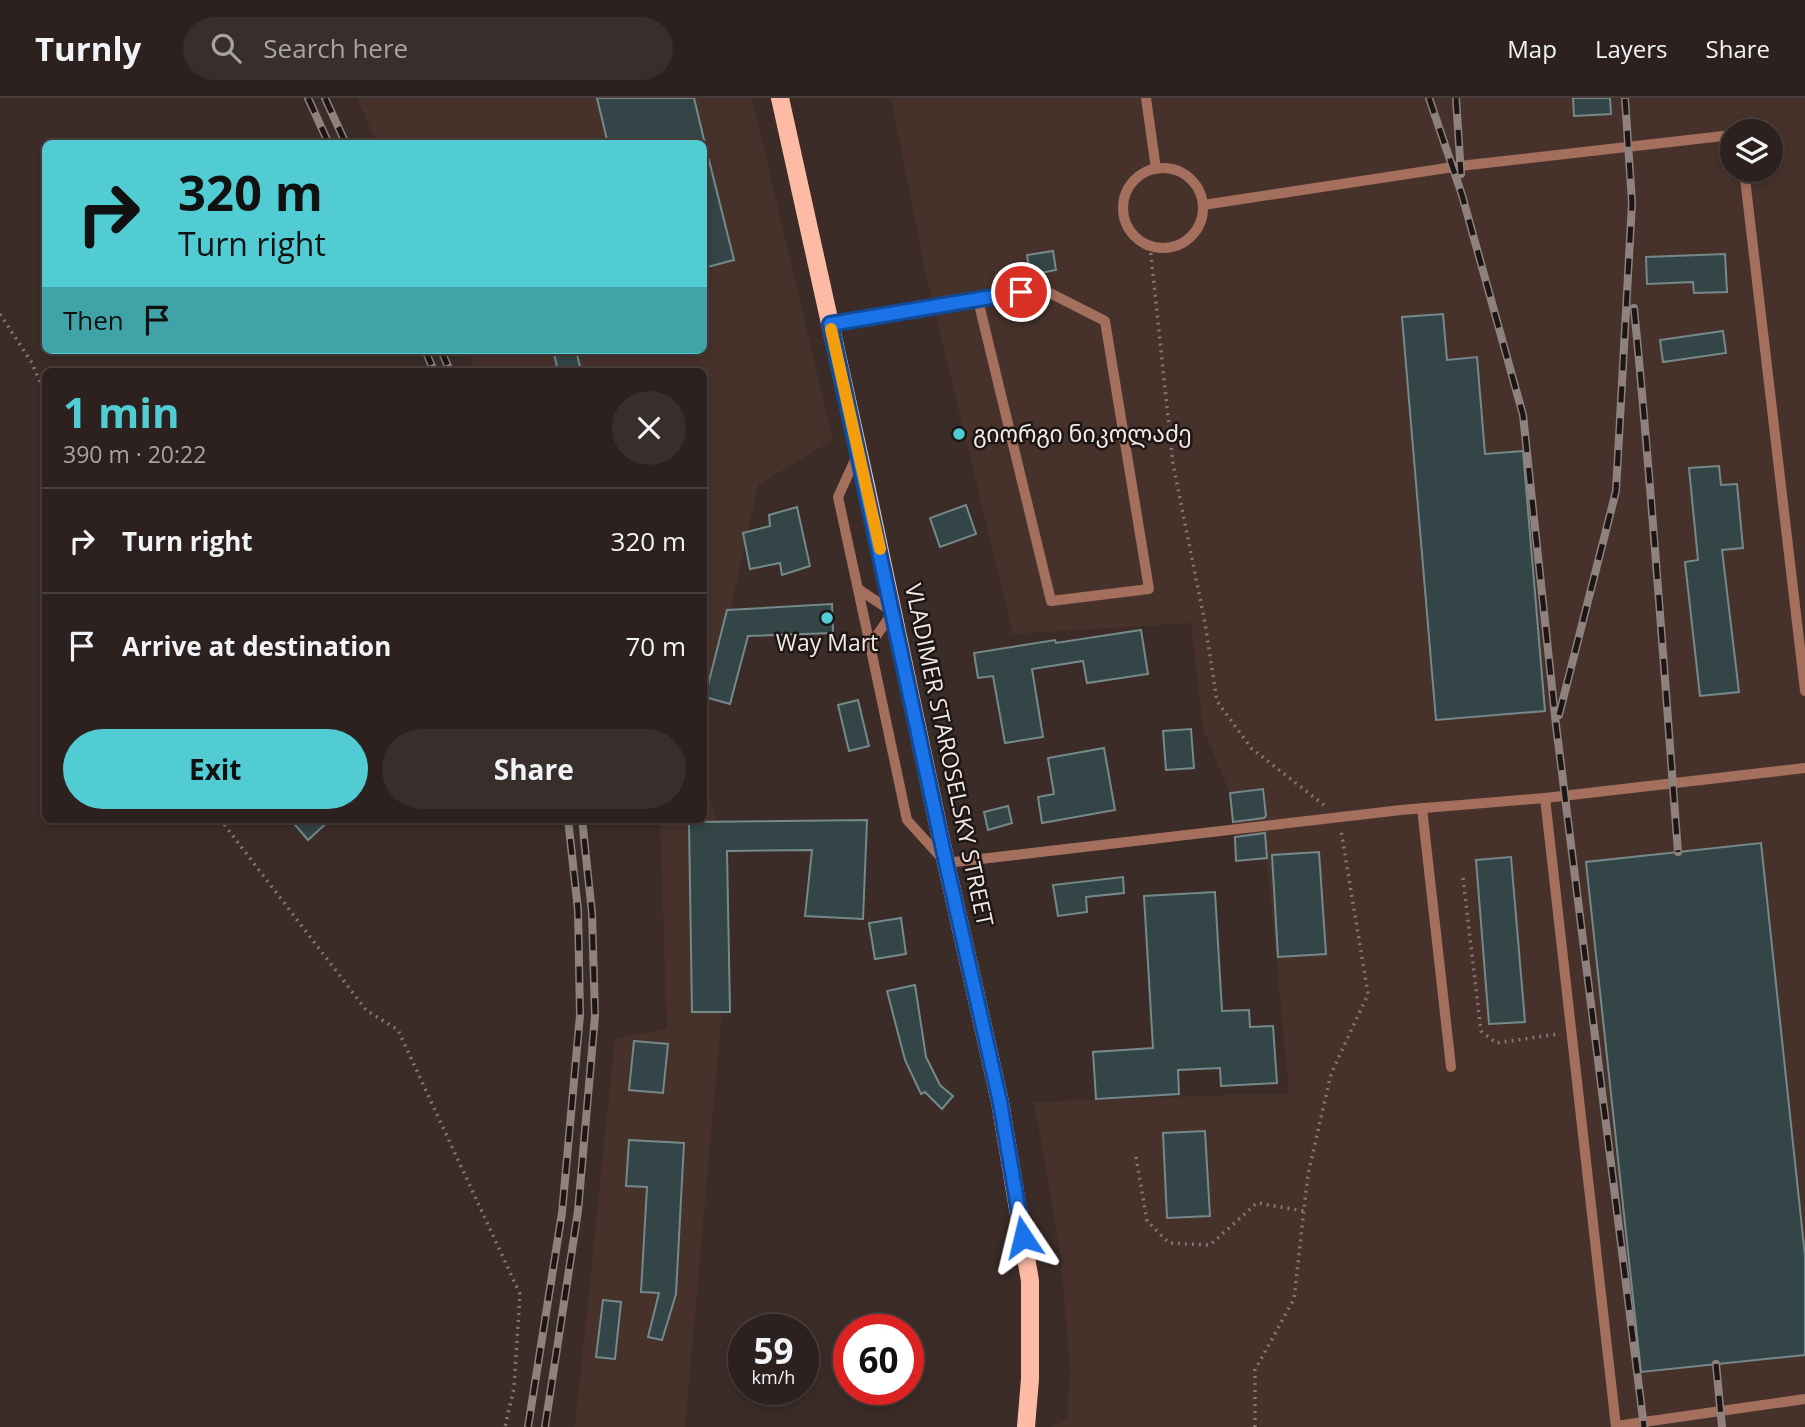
<!DOCTYPE html>
<meta charset="utf-8">
<style>
body{margin:0;font-family:"Open Sans","Noto Sans Georgian",sans-serif;background:#382e2b;color:#f1f3f6;height:100vh;display:flex;flex-direction:column;font-size:26px;white-space:nowrap}
*{box-sizing:border-box;margin:0}
p{font-size:23px;color:#a6a3a4}
.icon{flex:none;width:38px;height:38px;fill:none;stroke:currentColor;stroke-width:2;stroke-linecap:round;stroke-linejoin:round}
.map{position:relative;flex:1;overflow:hidden}
.sheet{position:absolute;left:42px;top:270px;width:665px;height:455px;display:flex;flex-direction:column;background:#2c211e;border-radius:10px;box-shadow:0 4px 10px #0003,0 0 0 2px #483e3c}
.sheet>*{flex:none}
.hud{position:absolute;left:42px;top:42px;width:665px;height:214px;border-radius:10px;box-shadow:0 4px 10px #0003,0 0 0 2px #483e3c;background:#51ccd3;color:#111;overflow:hidden}
.fabs{position:absolute;left:1720px;top:21px;display:grid;gap:14px}
.fabs a{display:grid;place-items:center;width:63px;height:63px;border-radius:50%;background:#2c211e;box-shadow:0 4px 10px #0003,0 0 0 2px #483e3c;font-size:35px}
.speed{position:absolute;left:728px;top:1216px;display:flex;gap:14px;font-size:35px;font-weight:700;text-align:center}
.speed>*{display:grid;place-content:center;width:91px;height:91px;border-radius:50%;background:#2c211e;box-shadow:0 4px 10px #0003,0 0 0 2px #483e3c;line-height:1}
.speed small{font-size:18px;font-weight:400}
.speed .limit{border:10px solid #d22;background:#fff;color:#111}
.pin{position:absolute;display:grid;place-items:center;width:60px;height:60px;color:#fff;margin:-30px;border:4px solid #fff;border-radius:50%;box-shadow:0 2px 7px #0007}
.me{position:absolute;width:77px;margin:-38px;rotate:350deg;stroke-linejoin:round;filter:drop-shadow(0 0 5px #0008)}
.turn{display:flex;align-items:center;gap:24px;height:147px;padding:0 21px;font-size:32px}
.turn .icon{width:91px;height:91px;stroke-width:2.5}
.turn b{display:block;font-size:49px;line-height:60px}
.then{display:flex;align-items:center;height:66px;padding:0 21px;background:#0003;gap:14px;font-size:26px}
.round{display:grid;place-items:center;flex:none;width:74px;height:74px;border-radius:37px;background:#382e2b}
.head{display:flex;align-items:center;justify-content:space-between;height:119px;padding:0 21px}
h1{font-size:42px;font-weight:700;line-height:52px;color:#51ccd3}
.cta{display:flex;gap:14px;margin-top:auto;padding:14px 21px}
.cta a{flex:1;height:80px;border-radius:42px;background:#51ccd3;color:#111;font-size:28px;font-weight:700;line-height:80px;text-align:center}
.cta a+a{background:#382e2b;color:#f1f3f6}
ul{padding:0;list-style:none}
li{display:flex;align-items:center;gap:21px;height:105px;padding:0 21px;border-top:2px solid #483e3c}
li div{flex:1}
li b{display:block;font-size:26px}
li em{font-style:normal}
header{display:flex;align-items:center;gap:42px;box-sizing:border-box;height:98px;padding:0 35px;background:#2c211e;border-bottom:2px solid #483e3c}
header strong{font-size:33px}
nav{display:flex;gap:38px;margin-inline-start:auto;font-size:24px}
.search{width:490px;height:63px;background:#382e2b;display:flex;align-items:center;gap:18px;box-sizing:border-box;padding:0 24px;border-radius:38px;color:#a6a3a4;font-size:26px}
.map>svg:first-child{display:block}
</style>
<header>
<strong>Turnly</strong>
<div class="search"><svg class="icon" aria-label="search" viewBox="0 0 24 24"><circle cx="10" cy="10" r="6"/><path d="M15 15l6 6"/></svg>Search here</div>
<nav><a>Map</a><a>Layers</a><a>Share</a></nav>
</header>
<div class="map">
<svg width="1805" height="1329" viewBox="0 0 1805 1329">
<rect width="100%" height="100%" fill="#3b2c28"/>
<!-- built -->
<g fill="#47322b" fill-rule="evenodd">
<path d="M357,0h395l81,342 -75,45 -54,244v-358h-228l-9,-21h237v-206l-327,-1z"/>
<path d="M891,0h914v1329h-755l17,-7 3,-49 -9,-114 -27,-155 255,-9 -22,-234 -31,2 -6,-68 -27,-64 -12,-106 -178,11 -88,-363zM1732,33h39v39h-39z"/>
<path d="M704,682l23,71 -6,170 -36,406h-110l40,-389 52,-9 -7,-210h44z"/>
</g>
<!-- building -->
<g fill="#334546" stroke="#75898a" stroke-width="2">
<path d="M597,0h97l11,46h-97z"/>
<path d="M1573,0h37l1,16 -37,2z"/>
<path d="M709,62l25,100 -30,8v-107z"/>
<path d="M1053,153l3,19 -26,5 -3,-20z"/>
<path d="M1725,156l2,38 -33,1 -1,-11 -46,2 -1,-27z"/>
<path d="M1443,216l4,46 30,-3 8,97 38,-3 22,260 -109,9 -34,-403z"/>
<path d="M1723,233l3,22 -63,9 -3,-22z"/>
<path d="M553,252h23l5,21h-23z"/>
<path d="M1719,368l2,19 16,-1 6,64 -21,2 17,142 -39,4 -15,-134 13,-2 -9,-92z"/>
<path d="M966,407l10,29 -36,13 -10,-29z"/>
<path d="M797,409l13,59 -28,9 -2,-12 -30,6 -7,-36 27,-7 -1,-11z"/>
<path d="M832,506l1,29 -85,3 -18,68 -25,-7 22,-87z"/>
<path d="M1141,532l7,44 -61,9 -4,-22 -51,8 11,68 -38,6 -12,-67 -15,2 -4,-25 81,-13 1,3z"/>
<path d="M858,602l11,46 -20,5 -11,-46z"/>
<path d="M1191,631l3,39 -28,2 -3,-39z"/>
<path d="M1104,650l11,62 -73,13 -4,-26 16,-3 -6,-36z"/>
<path d="M1263,691l3,27 -2,2 -31,4 -3,-29z"/>
<path d="M1008,708l4,17 -24,7 -4,-18z"/>
<path d="M290,721h41l-23,21z"/>
<path d="M867,722l-4,99 -58,-3 7,-66 -85,1 3,161h-38l-3,-190z"/>
<path d="M1265,735l2,25 -31,3 -1,-24z"/>
<path d="M1761,745l44,413v99l-164,17 -55,-510z"/>
<path d="M1319,754l7,102 -48,3 -6,-102z"/>
<path d="M1511,759l14,165 -36,2 -13,-164z"/>
<path d="M1123,779l1,16 -38,4 1,15 -29,4 -5,-31z"/>
<path d="M1215,794l7,119 27,-1 1,17 23,-1 4,57 -56,3 -1,-18 -42,2 1,24 -83,5 -3,-47 60,-4 -9,-152z"/>
<path d="M901,820l5,36 -31,5 -6,-36z"/>
<path d="M915,887l11,72 14,28 13,11 -11,13 -17,-17 -4,2 -16,-34 -18,-69z"/>
<path d="M634,943l34,3 -5,49 -34,-3z"/>
<path d="M1205,1033l5,85 -43,2 -4,-85z"/>
<path d="M629,1042l55,3 -8,151 -14,46 -14,-3 11,-44 -18,-1 6,-105 -21,-1z"/>
<path d="M603,1202l18,2 -6,57 -19,-2z"/>
</g>
<g fill="none" stroke-linecap="round" stroke-linejoin="round">
<!-- path -->
<g stroke="#837673" stroke-width="3.5" stroke-dasharray="2 5" stroke-linecap="butt">
<path d="M1150,148l23,218 32,159 12,78 34,47 73,57"/>
<path d="M0,216l32,49 14,33"/>
<path d="M220,721l146,191 32,20 122,264 -6,94 -9,39"/>
<path d="M1463,780l18,153 15,12 63,-9"/>
<path d="M1136,1059l11,64 22,22 41,2 47,-42 47,8"/>
<path d="M1255,1329v-57l39,-71 14,-125 23,-100 37,-80 -27,-164"/>
</g>
<!-- lane -->
<g stroke="#a56f5e" stroke-width="10">
<path d="M1146,0l10,71"/>
<circle cx="1163" cy="110" r="40"/>
<path d="M1744,72l61,521"/>
<path d="M1203,107l257,-39 272,-31"/>
<path d="M830,226l212,-35 63,32 44,268 -98,12 -73,-301"/>
<path d="M858,355l-20,44 32,148 37,175 39,43 455,-53 144,-12 71,629"/>
<path d="M858,491l35,23 -23,33"/>
<path d="M1545,700l260,-30"/>
<path d="M1422,710l29,259"/>
<path d="M1616,1328l189,-27"/>
</g>
<!-- primary -->
<path stroke="#fdbaa5" stroke-width="18" d="M780,0l87,392 79,373 54,239 30,179v98l-4,48"/>
<!-- rail casing -->
<g stroke="#8f827e" stroke-width="8">
<g id="rail">
<path d="M308,0l21,46"/>
<path d="M325,0l21,46"/>
<path d="M1429,0l33,97 61,220 33,310 88,702"/>
<path d="M1456,0l5,76"/>
<path d="M1634,210c18,181 30,363 44,544"/>
<path d="M425,252l9,21"/>
<path d="M441,252l9,21"/>
<path d="M1559,617l57,-224 16,-288 -7,-105"/>
<path d="M1716,1266l6,63"/>
<path d="M528,1329l34,-214 18,-198 -2,-105 -10,-91"/>
<path d="M545,1329l33,-216 17,-195 -3,-103 -10,-94"/>
</g>
</g>
<!-- rail -->
<use href="#rail" stroke="#1d1614" stroke-width="5" stroke-dasharray="16" stroke-linecap="butt"/>
</g>
<g fill="none" stroke-linecap="round" stroke-linejoin="round">
<!-- route casing -->
<g stroke="#114b97" stroke-width="18">
<path id="route" d="M1021,194l-191,32 116,539 54,239 23,135"/>
</g>
<!-- route -->
<use href="#route" stroke="#1a73e8" stroke-width="12"/>
<!-- slow -->
<path stroke="#f59e0b" stroke-width="12" d="M831,231l49,220"/>
</g>
<!-- markers -->
<g fill="#51ccd3" stroke="#1d1614" stroke-width="2.5">
<circle cx="959" cy="336" r="7"/>
<circle cx="827" cy="520" r="7"/>
</g>
<g text-anchor="middle" stroke-width="5" stroke-linejoin="round" paint-order="stroke">
<!-- poi labels -->
<g font-size="23" fill="#f3e9e6" stroke="#1d1614" text-anchor="start">
<text x="973" y="344">გიორგი ნიკოლაძე</text>
<text x="827" y="553" text-anchor="middle">Way Mart</text>
</g>
<!-- street labels -->
<g font-size="23" fill="#f3e9e6" stroke="#1d1614">
<text transform="translate(949 657) rotate(78)" y="8">VLADIMER STAROSELSKY STREET</text>
</g>
</g>
</svg>
<div class="fabs">
<a><svg class="icon" aria-label="layers" viewBox="0 0 24 24"><path d="M12 4l9 5-9 5-9-5zM3 14l9 5 9-5"/></svg></a>
</div>
<div class="speed"><div>59<small>km/h</small></div><div class="limit">60</div></div>
<div class="pin" style="left:1021px;top:194px;background:#d93025"><svg class="icon" aria-label="arrive" viewBox="0 0 24 24"><path d="M6 21V4h12l-3 4 3 4H6"/></svg></div>
<svg class="me" style="left:1023px;top:1139px" viewBox="-20 -20 40 40"><path d="M0-17L14 15 0 8-14 15z" fill="#1a73e8" stroke="#fff" stroke-width="4"/></svg>
<div class="hud">
<div class="turn"><svg class="icon" aria-label="right" viewBox="0 0 24 24"><path d="M7 20v-9h11M14 6l5 5-5 5"/></svg><div><b>320 m</b>Turn right</div></div>
<div class="then">Then<svg class="icon" aria-label="arrive" viewBox="0 0 24 24"><path d="M6 21V4h12l-3 4 3 4H6"/></svg></div>
</div>
<section class="sheet">
<div class="head"><div><h1>1 min</h1><p>390 m · 20:22</p></div><a class="round"><svg class="icon" aria-label="close" viewBox="0 0 24 24"><path d="M6 6l12 12M18 6L6 18"/></svg></a></div>
<ul>
<li><svg class="icon" aria-label="right" viewBox="0 0 24 24"><path d="M7 20v-9h11M14 6l5 5-5 5"/></svg><div><b>Turn right</b></div><em>320 m</em></li>
<li><svg class="icon" aria-label="arrive" viewBox="0 0 24 24"><path d="M6 21V4h12l-3 4 3 4H6"/></svg><div><b>Arrive at destination</b></div><em>70 m</em></li>
</ul>
<div class="cta"><a>Exit</a><a>Share</a></div>
</section>
</div>
